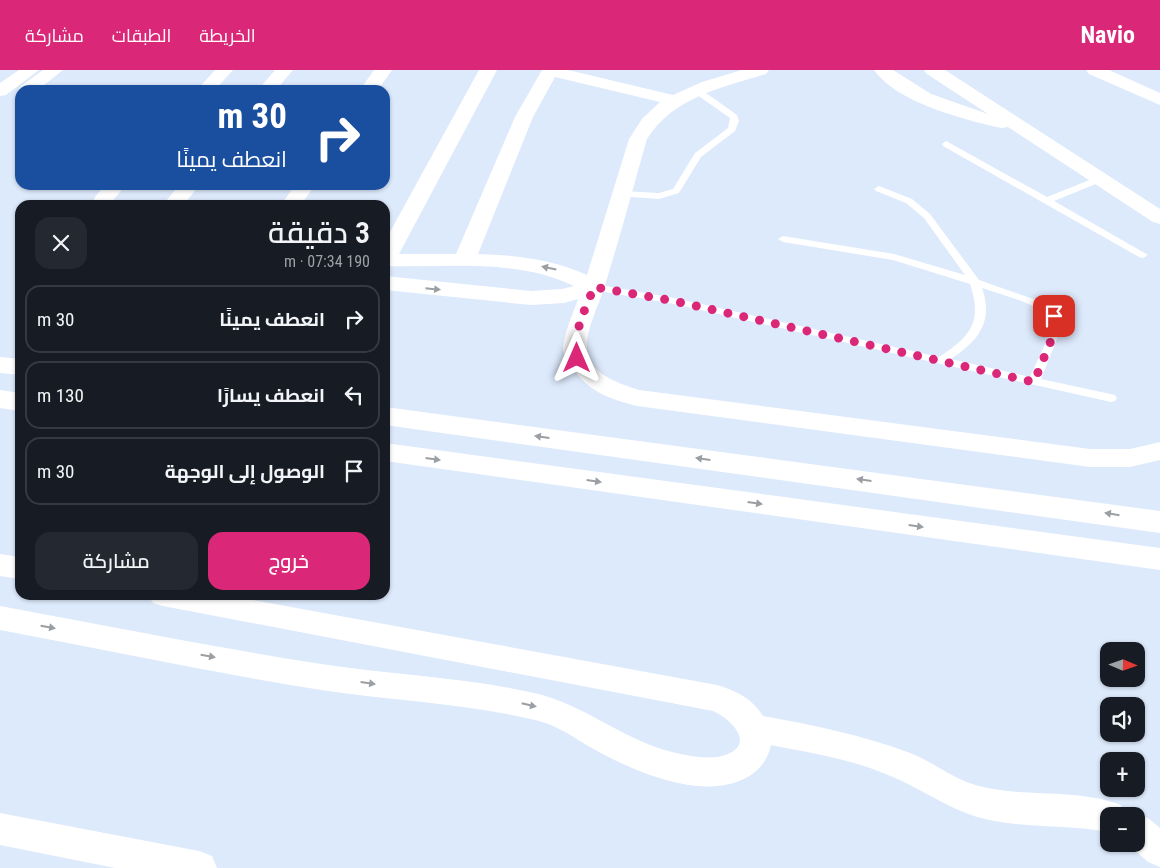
<!DOCTYPE html>
<html lang="ar">
<meta charset="utf-8">
<style>
body{margin:0;font-family:"Roboto Condensed",Cairo,sans-serif;background:#242831;color:#f1f3f6;direction:rtl;height:100vh;display:flex;flex-direction:column;font-size:19px;white-space:nowrap}
*{box-sizing:border-box;margin:0}
p{font-size:16px;color:#9ea1a6}
.icon{flex:none;width:28px;height:28px;fill:none;stroke:currentColor;stroke-width:2;stroke-linecap:round;stroke-linejoin:round}
.map{position:relative;flex:1;overflow:hidden;direction:ltr}
.panel{position:absolute;left:15px;top:130px;width:375px;height:400px;display:flex;flex-direction:column;background:#171b24;border-radius:15px;box-shadow:0 1px 4px #0004;direction:rtl}
.panel>*{flex:none}
.top-card{position:absolute;left:15px;top:15px;width:375px;height:105px;border-radius:15px;box-shadow:0 1px 4px #0004;direction:rtl;background:#1a4fa0;color:#fff;overflow:hidden}
.needle{width:32px;rotate:92deg}
.controls{position:absolute;left:1100px;top:572px;display:grid;gap:10px}
.controls a{display:grid;place-items:center;width:45px;height:45px;border-radius:10px;background:#171b24;box-shadow:0 1px 4px #0004;font-size:25px}
.pin{position:absolute;display:grid;place-items:center;width:42px;height:42px;color:#fff;margin:-21px;border-radius:10px;box-shadow:0 2px 8px #0006}
.me{position:absolute;width:55px;margin:-28px;rotate:0deg;stroke-linejoin:round;filter:drop-shadow(0 0 4px #0008)}
.turn{display:flex;align-items:center;gap:18px;height:105px;padding:0 20px;font-size:22px}
.turn .icon{width:65px;height:65px;stroke-width:2.5}
.turn b{display:block;font-size:35px;line-height:42px}
.round{display:grid;place-items:center;flex:none;width:52px;height:52px;border-radius:15px;background:#242831}
.headline{display:flex;align-items:center;justify-content:space-between;height:85px;padding:0 20px}
h1{font-size:30px;font-weight:600;line-height:38px}
.cta{display:flex;gap:10px;margin-top:auto;padding:10px 20px}
.cta a{flex:1;height:58px;border-radius:15px;background:#db2777;color:#fff;font-size:20px;font-weight:600;line-height:58px;text-align:center}
.cta a+a{background:#242831;color:#f1f3f6}
ul{padding:0;list-style:none}
li{display:flex;align-items:center;gap:15px;height:68px;margin:0 10px 8px;padding:0 10px;border:2px solid #363941;border-radius:15px}
li div{flex:1}
li b{display:block;font-size:19px}
li em{font-style:normal}
header{display:flex;align-items:center;gap:30px;box-sizing:border-box;height:70px;padding:0 25px;background:#db2777;color:#fff}
header strong{font-size:24px}
nav{display:flex;gap:28px;margin-inline-start:auto;font-size:18px}
.map>svg:first-child{display:block}
</style>
<header>
<strong>Navio</strong>
<nav><a>الخريطة</a><a>الطبقات</a><a>مشاركة</a></nav>
</header>
<div class="map">
<svg width="1160" height="798" viewBox="0 0 1160 798">
<rect width="100%" height="100%" fill="#ddeafc"/>
<g fill="none" stroke-linecap="round" stroke-linejoin="round">
<!-- service -->
<g fill="#fff" fill-rule="evenodd">
<path d="M693,18h6l38,27 2,6 -4,10 -34,26 -22,36 -20,6 -41,-3 -2,-2 5,-3 38,2 14,-4 22,-36 33,-25 2,-10 -37,-26z"/>
<path d="M946,71l101,56 50,-20h6v4l-49,20 94,54 -5,3 -4,-1 -196,-111 -1,-2z"/>
<path d="M879,116l33,13 18,15 49,66 68,24 11,10 4,12 -21,53 74,16 2,3 -2,3 -4,1 -437,-98 -80,-14 -5,-3 5,-3 80,14 265,59c31,-20 44,-35 31,-73l-77,-24 -110,-18 -5,-3 5,-3 111,18 71,21 -41,-57 -18,-15 -30,-12 -2,-2zM982,218c16,6 70,18 70,38 -1,7 -18,42 -22,51l-79,-18c27,-18 43,-37 31,-71z"/>
</g>
<!-- minor -->
<g fill="#fff" fill-rule="evenodd">
<path d="M19,0h20l-33,25 -6,1v-13z"/>
<path d="M43,0h20l-25,20h-18v3l-2,-3 3,-4z"/>
<path d="M215,0h18l-18,20h-18z"/>
<path d="M275,0h18l-17,20h-18z"/>
<path d="M374,0h18l-14,20h-18z"/>
<path d="M479,0h18l-98,184h57l59,-137 27,-47h26l105,25 29,-13 40,-12h27l-3,4c-45,14 -92,23 -119,65 -14,49 -27,98 -42,146 -5,19 -23,50 -17,70 6,21 33,29 51,35l451,59h40l30,-7v18l-30,7h-40l-453,-61c-27,-7 -48,-14 -65,-38 -5,-7 -9,-13 -9,-21 2,-17 10,-33 15,-48l-14,4 -33,2 -146,-15v-14l146,15 31,-2 12,-3c-57,-28 -127,-18 -189,-20v-25zM555,7l105,25 -18,17 -13,20 -42,136c-34,-16 -73,-20 -109,-21l55,-137z"/>
<path d="M874,0h19l38,24 57,20 -61,-40 -3,-4h21l215,139v15l-7,-2 -145,-95 -6,1 -6,-1c-36,-9 -100,-25 -122,-57z"/>
<path d="M1086,0h23l51,23v12l-71,-31z"/>
<path d="M105,115h21l-12,14 -2,6h-20l3,-8z"/>
<path d="M179,115h20l-15,20h-21z"/>
<path d="M295,115h20l-14,20h-20z"/>
<path d="M0,484l20,3v22l-20,-3z"/>
<path d="M148,525h78l491,90c19,6 35,13 46,31 51,9 99,19 147,37 24,9 44,27 69,33 46,12 97,2 142,19l5,11h-17v16c-44,-8 -89,-3 -132,-15 -32,-10 -58,-30 -89,-42 -37,-16 -78,-22 -117,-30 -7,34 -43,44 -74,41 -38,-4 -75,-21 -107,-39 -17,-10 -35,-23 -55,-27 -70,-17 -143,-19 -214,-30 -107,-17 -214,-40 -321,-60v-24c107,20 213,41 321,58 71,11 143,13 213,29 50,11 89,47 138,59 17,4 40,9 56,2 28,-12 0,-37 -15,-43l-550,-105 -10,-3z"/>
<path d="M0,743l199,38 13,5 5,12h-102l-115,-23z"/>
<path d="M1136,743l12,5 12,10v39l-12,-5 -20,-18h8v-28h-9z"/>
</g>
<!-- tertiary -->
<g fill="#fff" fill-rule="evenodd">
<path d="M0,287l20,2v16l-20,-2z"/>
<path d="M0,320l20,3v18l-20,-3z"/>
<path d="M385,337l775,104v22l-775,-108z"/>
<path d="M385,373l775,105v22l-775,-109z"/>
</g>
</g>
<!-- one-way arrows -->
<defs><path id="oneway-solid" d="M-6-.8H1V-3.2L6.5 0L1 3.2V.8H-6Z" transform="scale(1.25)"/></defs>
<g fill="#9b9ea2">
<use href="#oneway-solid" transform="translate(549 198) rotate(-168)"/>
<use href="#oneway-solid" transform="translate(433 219) rotate(6)"/>
<use href="#oneway-solid" transform="translate(542 367) rotate(-172)"/>
<use href="#oneway-solid" transform="translate(433 389) rotate(8)"/>
<use href="#oneway-solid" transform="translate(703 389) rotate(-172)"/>
<use href="#oneway-solid" transform="translate(864 410) rotate(-172)"/>
<use href="#oneway-solid" transform="translate(594 411) rotate(8)"/>
<use href="#oneway-solid" transform="translate(755 433) rotate(8)"/>
<use href="#oneway-solid" transform="translate(1112 444) rotate(-171)"/>
<use href="#oneway-solid" transform="translate(916 456) rotate(8)"/>
<use href="#oneway-solid" transform="translate(48 557) rotate(10)"/>
<use href="#oneway-solid" transform="translate(208 586) rotate(10)"/>
<use href="#oneway-solid" transform="translate(368 613) rotate(8)"/>
<use href="#oneway-solid" transform="translate(529 635) rotate(13)"/>
</g>
<g fill="none" stroke-linecap="round" stroke-linejoin="round">
<!-- route -->
<path stroke="#db2777" stroke-width="9" stroke-dasharray="0 16.2" d="M577,288c-5,-24 8,-48 17,-71l80,14 360,81 23,-56 -3,-10"/>
</g>
</svg>
<div class="controls">
<a><svg class="needle" viewBox="-14 -14 28 28"><path d="M0-13l5 13h-10z" fill="#e53935"/><path d="M0 13l5-13h-10z" fill="#9ea1a6"/></svg></a>
<a><svg class="icon" aria-label="sound" viewBox="0 0 24 24"><path d="M4 9h4l5-4v14l-5-4H4zM17 9q2 3 0 6"/></svg></a>
<a>+</a>
<a>−</a>
</div>
<div class="pin" style="left:1054px;top:246px;background:#d93025"><svg class="icon" aria-label="arrive" viewBox="0 0 24 24"><path d="M6 21V4h12l-3 4 3 4H6"/></svg></div>
<svg class="me" style="left:577px;top:288px" viewBox="-20 -20 40 40"><path d="M0-17L14 15 0 8-14 15z" fill="#db2777" stroke="#fff" stroke-width="4"/></svg>
<div class="top-card">
<div class="turn"><svg class="icon" aria-label="right" viewBox="0 0 24 24"><path d="M7 20v-9h11M14 6l5 5-5 5"/></svg><div><b>30 m</b>انعطف يمينًا</div></div>
</div>
<section class="panel">
<div class="headline"><div><h1>3 دقيقة</h1><p>190 m · 07:34</p></div><a class="round"><svg class="icon" aria-label="close" viewBox="0 0 24 24"><path d="M6 6l12 12M18 6L6 18"/></svg></a></div>
<ul>
<li><svg class="icon" aria-label="right" viewBox="0 0 24 24"><path d="M7 20v-9h11M14 6l5 5-5 5"/></svg><div><b>انعطف يمينًا</b></div><em>30 m</em></li>
<li><svg class="icon" aria-label="left" viewBox="0 0 24 24"><path d="M17 20v-9H6M10 6l-5 5 5 5"/></svg><div><b>انعطف يسارًا</b></div><em>130 m</em></li>
<li><svg class="icon" aria-label="arrive" viewBox="0 0 24 24"><path d="M6 21V4h12l-3 4 3 4H6"/></svg><div><b>الوصول إلى الوجهة</b></div><em>30 m</em></li>
</ul>
<div class="cta"><a>خروج</a><a>مشاركة</a></div>
</section>
</div>
